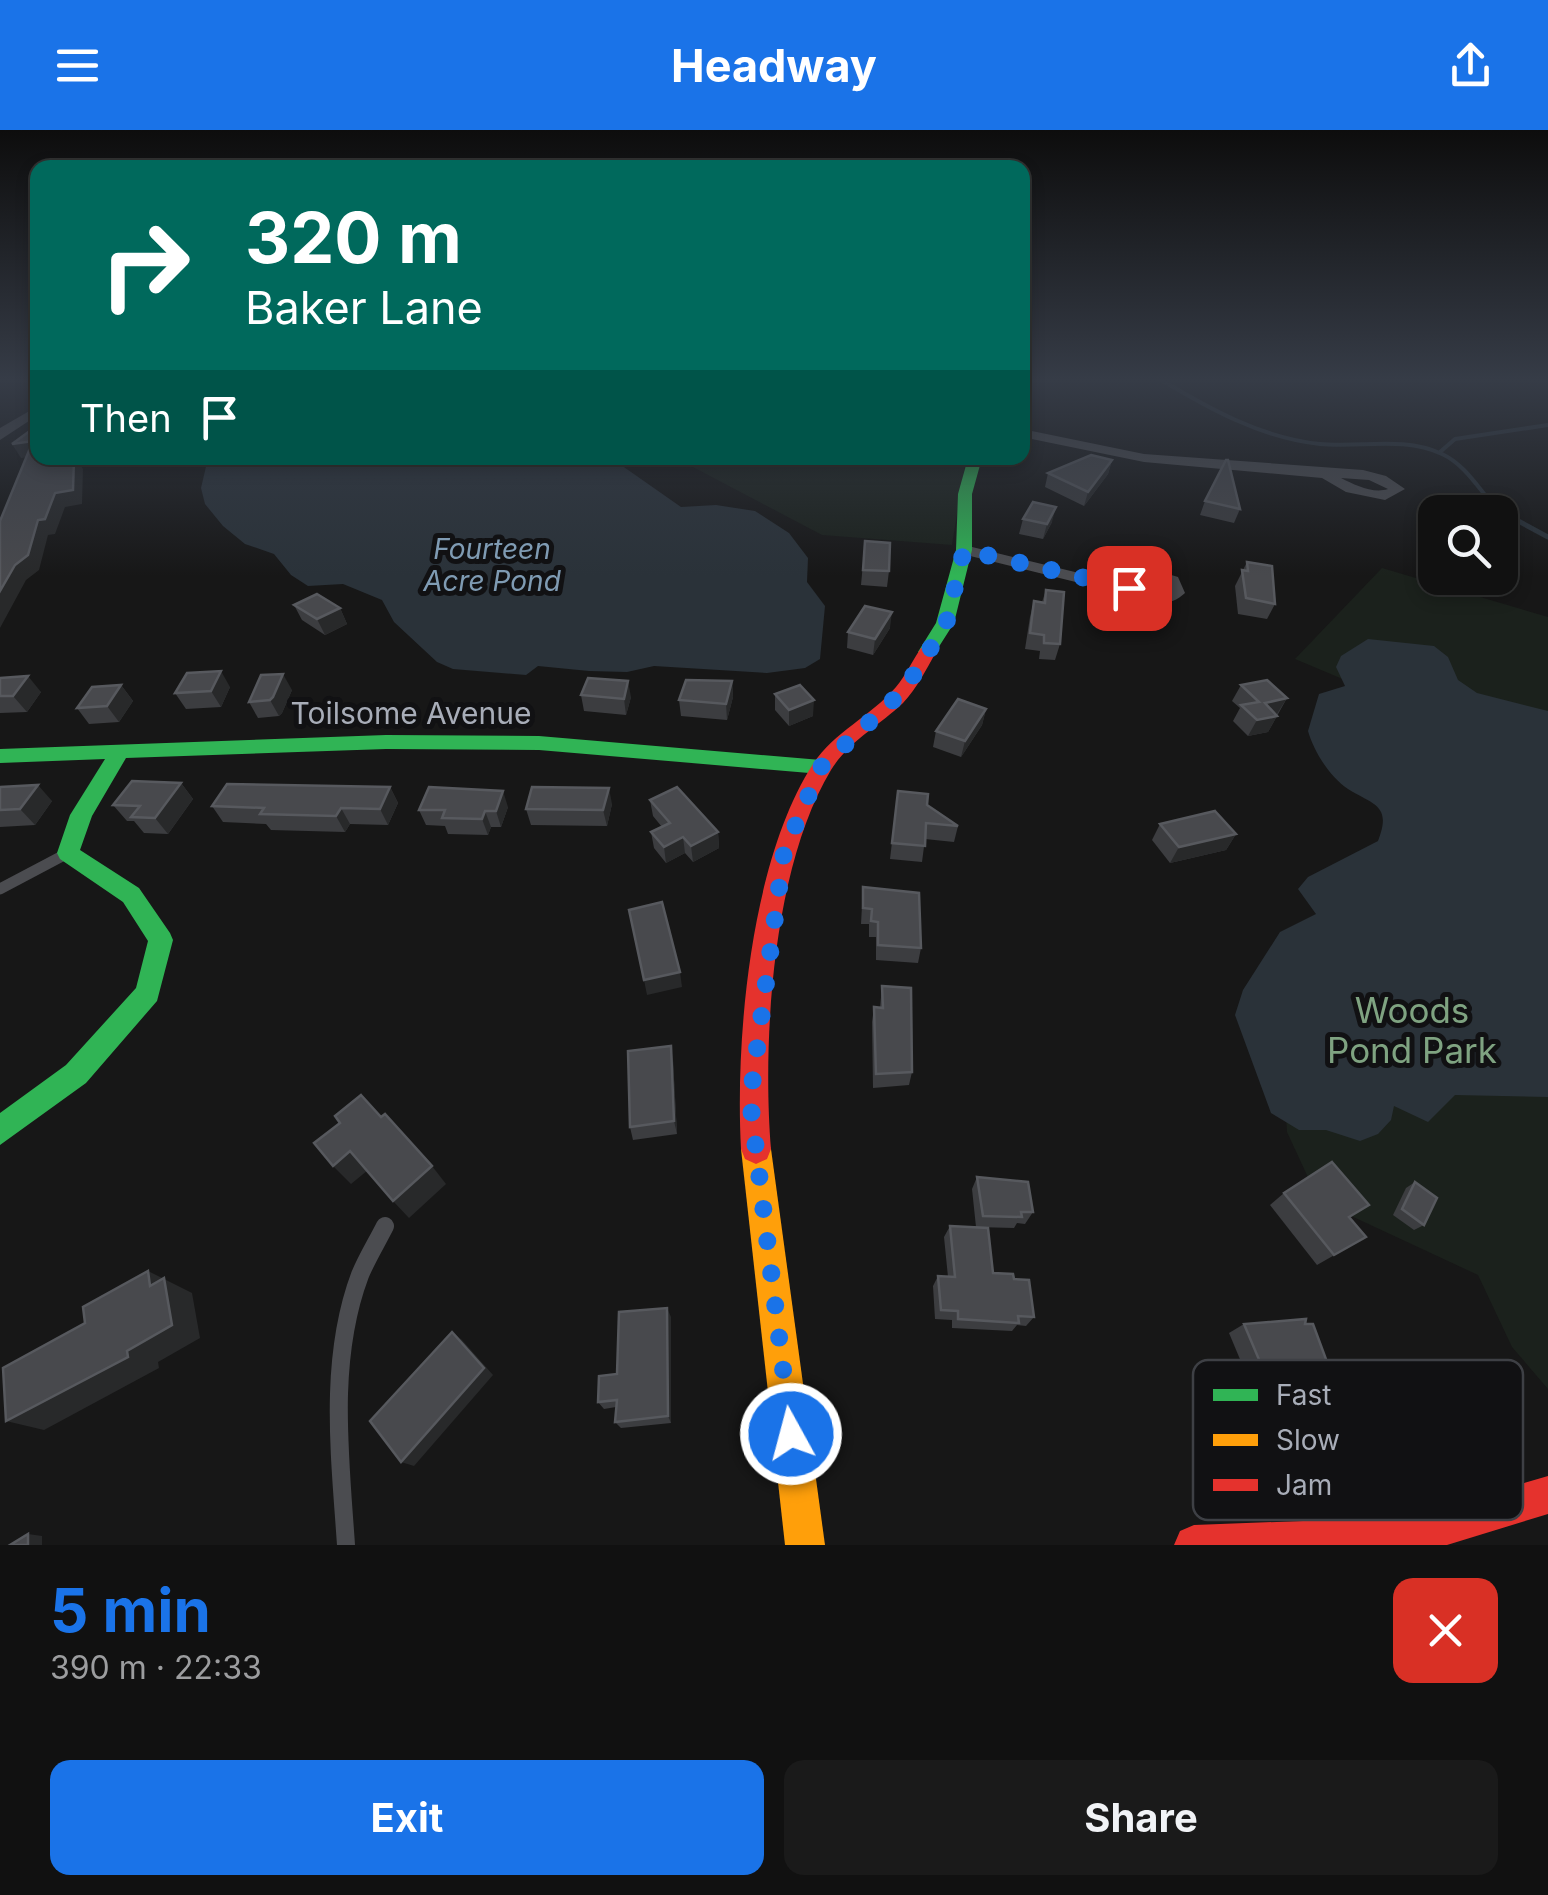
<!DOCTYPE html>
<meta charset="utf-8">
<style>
body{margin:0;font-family:Inter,sans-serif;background:#1a1a1a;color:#f1f3f6;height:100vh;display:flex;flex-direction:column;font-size:38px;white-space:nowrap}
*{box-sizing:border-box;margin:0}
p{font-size:32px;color:#9c9d9f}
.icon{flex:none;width:55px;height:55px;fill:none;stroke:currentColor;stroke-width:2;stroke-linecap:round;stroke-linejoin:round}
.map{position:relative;height:1415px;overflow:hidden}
.details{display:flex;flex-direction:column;background:#111;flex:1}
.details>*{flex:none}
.banner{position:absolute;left:30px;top:30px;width:1000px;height:305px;border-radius:20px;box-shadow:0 5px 15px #0003,0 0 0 2px #303131;background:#00695c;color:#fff;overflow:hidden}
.buttons{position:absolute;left:1418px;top:365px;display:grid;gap:20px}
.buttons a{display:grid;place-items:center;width:100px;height:100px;border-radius:20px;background:#111;box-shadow:0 5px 15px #0003,0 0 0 2px #303131;font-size:50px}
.pin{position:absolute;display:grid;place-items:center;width:85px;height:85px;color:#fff;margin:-42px;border-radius:20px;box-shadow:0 5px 15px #0006}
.me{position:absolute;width:110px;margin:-55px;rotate:353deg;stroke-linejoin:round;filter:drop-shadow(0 0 8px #0008)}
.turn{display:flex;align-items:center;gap:35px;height:210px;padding:0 50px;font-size:45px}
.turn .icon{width:130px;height:130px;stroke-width:2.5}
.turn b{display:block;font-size:70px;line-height:85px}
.then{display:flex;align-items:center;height:95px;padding:0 50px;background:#0003;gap:20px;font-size:38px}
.round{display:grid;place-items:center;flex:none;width:105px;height:105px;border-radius:20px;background:#1a1a1a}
.summary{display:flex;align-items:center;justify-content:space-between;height:170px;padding:0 50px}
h1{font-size:60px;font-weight:700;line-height:75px;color:#1a73e8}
.primary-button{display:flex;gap:20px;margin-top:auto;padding:20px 50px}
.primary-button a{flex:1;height:115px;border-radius:20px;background:#1a73e8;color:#fff;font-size:40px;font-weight:700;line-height:115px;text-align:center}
.primary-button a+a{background:#1a1a1a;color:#f1f3f6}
header{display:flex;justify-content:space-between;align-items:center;height:130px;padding:0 50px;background:#1a73e8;color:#fff;font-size:45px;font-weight:700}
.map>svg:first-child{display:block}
</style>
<header><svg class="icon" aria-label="menu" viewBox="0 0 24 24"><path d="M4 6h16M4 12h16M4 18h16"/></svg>Headway<svg class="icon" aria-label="share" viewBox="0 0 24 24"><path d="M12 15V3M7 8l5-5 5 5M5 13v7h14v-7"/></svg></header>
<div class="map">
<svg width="1548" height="1415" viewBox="0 0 1548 1415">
<rect width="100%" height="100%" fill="#171717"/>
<!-- green -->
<g fill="#1b211c">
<path d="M684,328h282l-14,87 -130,-10 -131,-69z"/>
<path d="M1382,438l166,49v772l-36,-42 -34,-72 -159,-74 -32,-69 -3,-52 98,-200 9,-54 -10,-18 -40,-29 30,-88 -76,-32z"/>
</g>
<!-- water -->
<g fill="#2a3239">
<path d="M208,328h403l70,49 35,-2 39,6 34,22 19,25 -1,24 18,24 -5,53 -15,9 -38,5 -113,-7 -27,6 -38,-1 -51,-5 -12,9 -73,-6 -16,-7 -43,-40 -12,-22 -39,-16 -35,2 -17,-11 -17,-21 -29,-10 -22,-18 -18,-22 -4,-16z"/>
<path d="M1368,509l66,7 14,11 10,23 19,13 71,18v386l-93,-2 -27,27 -34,-16 -3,14 -13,14 -18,7 -34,-11h-27l-28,-17 -36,-98 8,-25 37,-58 36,-18 -18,-25 10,-12 70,-36c14,-36 -4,-36 -30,-52 -18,-12 -34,-37 -40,-58l11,-37 26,-8 -9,-19 5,-11z"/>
</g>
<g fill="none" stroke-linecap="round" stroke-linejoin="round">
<!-- stream-far1 -->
<g stroke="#2a3239" stroke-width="4">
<path d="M1158,248c50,30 103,60 162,66 41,4 83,-8 122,10 26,12 39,40 59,59"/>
<path d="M1440,322l15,-13 93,-14"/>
</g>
<!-- stream -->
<path stroke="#2a3239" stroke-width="5" d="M1498,380l50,27"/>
<!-- lane-far1 -->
<path stroke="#4b4c50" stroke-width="11" d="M0,759l68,-36"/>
<!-- lane -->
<path stroke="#4b4c50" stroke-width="18" d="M346,1415c-6,-89 -18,-185 14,-270 7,-17 17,-33 25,-49"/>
<!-- street -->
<g fill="#4b4c50" fill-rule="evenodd">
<path d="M1022,248h7l-7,3z"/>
<path d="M38,276v9l-38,25v-12z"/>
<path d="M1022,299l122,25 219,16 23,6 19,13 -20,11 -39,-8 -24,-14 -178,-16 -122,-25zM1341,348l28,2 19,9c-15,5 -33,-4 -47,-11z"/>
<path d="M964,415l144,35h12l2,-5 23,-8 33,10 7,16c-26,24 -49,-3 -77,-3l-150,-37 -2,-3zM1145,447l20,6 3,8c-12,5 -27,2 -32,-10z"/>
</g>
<!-- fast -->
<g fill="#30b455" fill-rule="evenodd">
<path d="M968,328h14l-10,36v56l-18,73 -21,33 -6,1 -9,-5 18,-29 20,-73 2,-56z"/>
<path d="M386,605l153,1 282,24 10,7 -10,7 -282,-24 -153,-1 -260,9 -34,58 -12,34 59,38 31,45 3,7 -16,61 -71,82 -86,62v-32l66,-48 70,-77 12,-47 -25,-39 -63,-43 -3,-6 13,-38 35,-56 -105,4v-14z"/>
</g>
<!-- slow -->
<path fill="#ff9f0a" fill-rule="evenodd" d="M756,1004l11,5 4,10 54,396h-40l-44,-396 4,-10z"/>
<!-- jam -->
<g fill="#e5322d" fill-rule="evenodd">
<path d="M927,517l9,5c-10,18 -19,36 -33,51 -23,22 -55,39 -72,67 -58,96 -69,269 -60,379l-4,10 -11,5 -11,-5 -4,-10c-6,-112 10,-289 72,-385 21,-32 58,-48 83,-77 10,-12 16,-26 25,-39z"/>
<path d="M1548,1346v38l-101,31h-273l6,-14 14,-6 215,-8z"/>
</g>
</g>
<!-- wall -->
<g fill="#3c3d40">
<path d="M1112,330l-4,14 -24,32 -39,-19 3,-14z"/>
<path d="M1205,371l35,8 -6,14 -34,-8z"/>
<path d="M1023,389l29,3 -9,17 -24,-5z"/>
<path d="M865,411l24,30 -2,16 -26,-2z"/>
<path d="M1247,432l28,42 -8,15 -29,-5 -3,-28z"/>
<path d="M1046,460l14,54 -5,16 -16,-1 1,-8 -15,-2 5,-32 4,-16 8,1z"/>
<path d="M294,475l46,3 7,16 -22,11 -23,-15z"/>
<path d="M890,498l-17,27 -26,-7 1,-16z"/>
<path d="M0,548l41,14 -14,20 -27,1z"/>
<path d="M732,551l1,16 -6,23 -46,-4 -2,-16z"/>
<path d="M121,555l12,16 -14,21 -30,2 -12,-16z"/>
<path d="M1241,555l46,13 -19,34 -20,4 -15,-15 7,-13 -8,-7z"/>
<path d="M230,557l-9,20 -35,2 -11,-16z"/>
<path d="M292,560l-10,23 -3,3 -21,2 -9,-16z"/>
<path d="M775,564l38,22 -24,10 -14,-16z"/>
<path d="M581,565l50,2 -5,18 -42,-4z"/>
<path d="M986,579l-4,16 -21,32 -28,-10 3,-16z"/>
<path d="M181,653l12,16 -25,35 -24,-1 -10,-12h-7l-14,-16z"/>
<path d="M0,657l52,14 -17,24 -35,2z"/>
<path d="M390,657l8,16 -10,22 -38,-1 -5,8 -74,-2 -5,-6 -43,-2 -11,-16z"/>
<path d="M898,661l29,14 31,21 -4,16 -29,-3 -3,23 -32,-3z"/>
<path d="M650,670l68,32 1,16 -26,14 -8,-9 -19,10 -12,-15 -3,-16 11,-5 -9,-11z"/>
<path d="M612,674l-5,22 -76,-1 -5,-16z"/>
<path d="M508,677l-7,20h-10l-3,8 -40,-1 -3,-8 -19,-1 -7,-15z"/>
<path d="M1160,694l76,10 -10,16 -56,13 -18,-23z"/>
<path d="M863,757l58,61 -3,15 -42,-3v-23h-7v-13h-8z"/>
<path d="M882,856l30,86 -3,13 -36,3 -1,-66 2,-15 6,1z"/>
<path d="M673,930l4,74 -44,6 -3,-13z"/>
<path d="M977,1047l56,35 -8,12 -8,-1 -3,5 -38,-1 -4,-38z"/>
<path d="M1415,1052l9,43 -10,5 -21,-15 13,-27z"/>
<path d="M1284,1063l66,25 16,19 -49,28 -47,-60z"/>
<path d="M950,1096l43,47 21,6 20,38 -8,9 -9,-1 -5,6 -60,-3v-8l-17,-1 -2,-33 5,-10 10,1 -4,-40z"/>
<path d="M671,1187v106l-50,5 -6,-6 1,-15 -12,2 -6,-7 19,-28z"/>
<path d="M1244,1194h61l29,57 -19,7 -60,7 -26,-62z"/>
</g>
<!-- shaded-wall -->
<g fill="#28292a">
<path d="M33,311l5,15 -17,2 -9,-14z"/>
<path d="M63,328h13l7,11 -1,35 -17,3 -10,27 -7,1 -9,35 -13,10 -26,48v-37l38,-71z"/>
<path d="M1112,330l-4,14 -24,32 4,-14z"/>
<path d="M1056,377l-4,15 -9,17 4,-15z"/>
<path d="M340,478l7,16 -22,11 -8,-16z"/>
<path d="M892,482l-2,16 -17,27 2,-16z"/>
<path d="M221,541l9,16 -9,20 -10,-16z"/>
<path d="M283,544l9,16 -10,23 -3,3 -9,-16z"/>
<path d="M28,546l13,16 -14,20 -14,-16z"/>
<path d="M628,551l3,16 -5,18 -2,-16z"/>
<path d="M732,551l1,16 -6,23 -1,-16z"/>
<path d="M121,555l12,16 -14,21 -12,-16z"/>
<path d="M1287,568l-10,16 -21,5 9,-16z"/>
<path d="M814,570l-1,16 -24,10v-16z"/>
<path d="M986,579l-4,16 -21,32 4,-16z"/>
<path d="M1277,586l-9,16 -20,4 9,-16z"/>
<path d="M181,653l12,16 -25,35 -13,-16z"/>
<path d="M38,655l14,16 -17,24 -15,-16z"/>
<path d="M390,657l8,16 -10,22 -8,-16z"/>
<path d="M609,658l3,16 -5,22 -4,-16z"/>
<path d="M503,661l5,16 -7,20 -5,-16z"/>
<path d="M341,678l9,16 -5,8 -9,-16z"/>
<path d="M485,681l6,16 -3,8 -6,-16z"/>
<path d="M718,702l1,16 -26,14 -2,-16z"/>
<path d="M1236,704l-10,16 -56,13 9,-16z"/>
<path d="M683,707l2,16 -19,10 -2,-16z"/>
<path d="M680,842l2,15 -35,8 -3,-15z"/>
<path d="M671,916l2,14 4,74 -3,-13z"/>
<path d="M350,1021l18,19 -17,14 -18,-18z"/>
<path d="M432,1036l14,18 -37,34 -16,-17z"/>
<path d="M148,1141l44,22 8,45 -42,24 1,6 -115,62 -38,-9 121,-70 23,-65z"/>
<path d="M667,1178l4,9v106l-3,-7z"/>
<path d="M452,1202l10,8 31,35 -79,91 -13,-4z"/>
<path d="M28,1404l14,2v9h-14z"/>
</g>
<!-- building -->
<g fill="#48494d" stroke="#57595e" stroke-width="2.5">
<path d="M38,295v33h36l-1,32 -18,3 -10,26 -7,1 -10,35 -13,10 -15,26v-70l33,-80 -21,3z"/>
<path d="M1091,325l21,5 -24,32 -40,-19z"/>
<path d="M1226,330h2l12,49 -35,-8z"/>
<path d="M1033,372l23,5 -9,17 -24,-5z"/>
<path d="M865,411l25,2 -1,28 -26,-1z"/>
<path d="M1247,432l25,4 3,38 -29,-6 -4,-28 6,1z"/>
<path d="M1046,460l18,2 -4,52 -16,-1v-8l-14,-2 4,-32 11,2z"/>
<path d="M317,464l23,14 -23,11 -23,-14z"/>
<path d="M865,476l27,6 -17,27 -27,-7z"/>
<path d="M221,541l-10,20 -36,2 12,-20z"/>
<path d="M283,544l-10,23 -3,3 -21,2 12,-27z"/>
<path d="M28,546l-15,20h-13v-18z"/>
<path d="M588,548l40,3 -4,18 -43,-4z"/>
<path d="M686,550l46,1 -6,23 -47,-4z"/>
<path d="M1267,550l20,18 -22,5 12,13 -20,4 -16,-15 18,-3 -18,-17z"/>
<path d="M121,555l-14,21 -30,2 15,-21z"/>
<path d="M800,555l14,15 -25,10 -14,-16z"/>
<path d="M958,569l28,10 -21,32 -29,-10z"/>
<path d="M132,651l49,2 -26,35 -24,-1 9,-11 -27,-1z"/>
<path d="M227,654l163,3 -10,22 -39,-1 -5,8 -76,-2 4,-6 -52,-2z"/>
<path d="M38,655l-18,24 -20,1v-23z"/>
<path d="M429,657l74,4 -7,20h-11l-3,8 -40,-1 3,-8h-26z"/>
<path d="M532,657l77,1 -6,22 -77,-1z"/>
<path d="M677,657l41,45 -27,14 -8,-9 -19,10 -13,-15 19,-9 -20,-23z"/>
<path d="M898,661l30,3 -1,11 31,21 -32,-3 -1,23 -33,-3z"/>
<path d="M1215,681l21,23 -57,13 -19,-23z"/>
<path d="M863,757l56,6 2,55 -43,-3v-23l-7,-1 1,-12 -9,-1z"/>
<path d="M662,772l18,70 -36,8 -15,-70z"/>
<path d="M882,856l29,2 1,84 -36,2 -2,-67 9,1z"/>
<path d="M671,916l3,75 -44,6 -2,-76z"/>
<path d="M361,965l20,22 4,-3 47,52 -39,35 -43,-50 -17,15 -19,-23 26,-20 -5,-7z"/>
<path d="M1332,1032l37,43 -20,12 17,20 -32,18 -50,-62z"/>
<path d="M977,1047l51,5 5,30h-12l1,5 -39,-1z"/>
<path d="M1415,1052l22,16 -13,27 -22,-16z"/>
<path d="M950,1096l38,2 5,45 20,1 1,5 15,1 5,37 -16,-1 1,7 -61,-4v-8l-17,-1 -3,-34 17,1z"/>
<path d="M148,1141l2,15 14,-8 8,47 -45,26 1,6 -122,64 -3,-53 82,-45 -2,-16z"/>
<path d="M667,1178l1,108 -53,6 2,-22 -19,2 1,-26 18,-2 2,-62z"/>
<path d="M1306,1189l-1,5h8l21,57 -63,7 -27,-64z"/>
<path d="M452,1202l32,36 -83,94 -31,-41z"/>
<path d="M28,1404v11h-18z"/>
</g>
<!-- sky -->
<linearGradient id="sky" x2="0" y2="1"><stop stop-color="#0d0d0d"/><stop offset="0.56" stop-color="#363c47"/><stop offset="1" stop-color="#363c47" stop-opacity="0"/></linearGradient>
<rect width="1548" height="446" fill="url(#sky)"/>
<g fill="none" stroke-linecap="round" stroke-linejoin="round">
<!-- route -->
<path stroke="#1a73e8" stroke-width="18" stroke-dasharray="0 32.4" d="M791,1304l-41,-334 34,-248 37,-85 83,-77 42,-66 18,-74 165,38"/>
</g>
<g text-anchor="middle" stroke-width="10" stroke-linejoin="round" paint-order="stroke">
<!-- far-water labels -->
<g font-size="28" font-style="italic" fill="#7f9bb3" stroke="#111113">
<text x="492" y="429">Fourteen<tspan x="492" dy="32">Acre Pond</tspan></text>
</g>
<!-- street labels -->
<g font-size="30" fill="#a8adb8" stroke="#111113">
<text x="411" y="594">Toilsome Avenue</text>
</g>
<!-- near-park labels -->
<g font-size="35" fill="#7fa381" stroke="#111113">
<text x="1412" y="893">Woods<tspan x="1412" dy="40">Pond Park</tspan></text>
</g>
</g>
<!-- legend -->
<rect x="1193" y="1230" width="330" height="160" rx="15" fill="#111113" stroke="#3e4045" stroke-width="2.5"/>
<rect x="1213" y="1259" width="45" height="12" fill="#30b455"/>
<rect x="1213" y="1304" width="45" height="12" fill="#ff9f0a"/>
<rect x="1213" y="1349" width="45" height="12" fill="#e5322d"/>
<g font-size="28" fill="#a8adb8">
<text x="1276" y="1275">Fast</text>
<text x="1276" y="1320">Slow</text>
<text x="1276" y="1365">Jam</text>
</g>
</svg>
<div class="buttons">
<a><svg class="icon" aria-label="search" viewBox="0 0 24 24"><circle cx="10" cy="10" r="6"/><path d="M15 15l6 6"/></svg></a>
</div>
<div class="pin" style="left:1129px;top:458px;background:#d93025"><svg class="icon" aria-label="arrive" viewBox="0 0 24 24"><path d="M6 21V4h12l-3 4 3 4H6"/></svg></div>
<svg class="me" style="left:791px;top:1304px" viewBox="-20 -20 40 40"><circle r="17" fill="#1a73e8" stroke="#fff" stroke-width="3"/><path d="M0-11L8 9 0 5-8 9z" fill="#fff"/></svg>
<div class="banner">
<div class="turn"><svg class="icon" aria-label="right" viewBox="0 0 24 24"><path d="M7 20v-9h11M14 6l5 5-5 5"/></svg><div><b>320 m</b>Baker Lane</div></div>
<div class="then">Then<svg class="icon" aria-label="arrive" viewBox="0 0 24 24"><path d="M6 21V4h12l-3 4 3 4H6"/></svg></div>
</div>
</div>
<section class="details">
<div class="summary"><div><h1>5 min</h1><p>390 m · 22:33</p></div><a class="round" style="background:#d93025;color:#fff"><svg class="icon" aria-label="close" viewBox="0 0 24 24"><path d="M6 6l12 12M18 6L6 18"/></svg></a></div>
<div class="primary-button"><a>Exit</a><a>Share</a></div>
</section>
